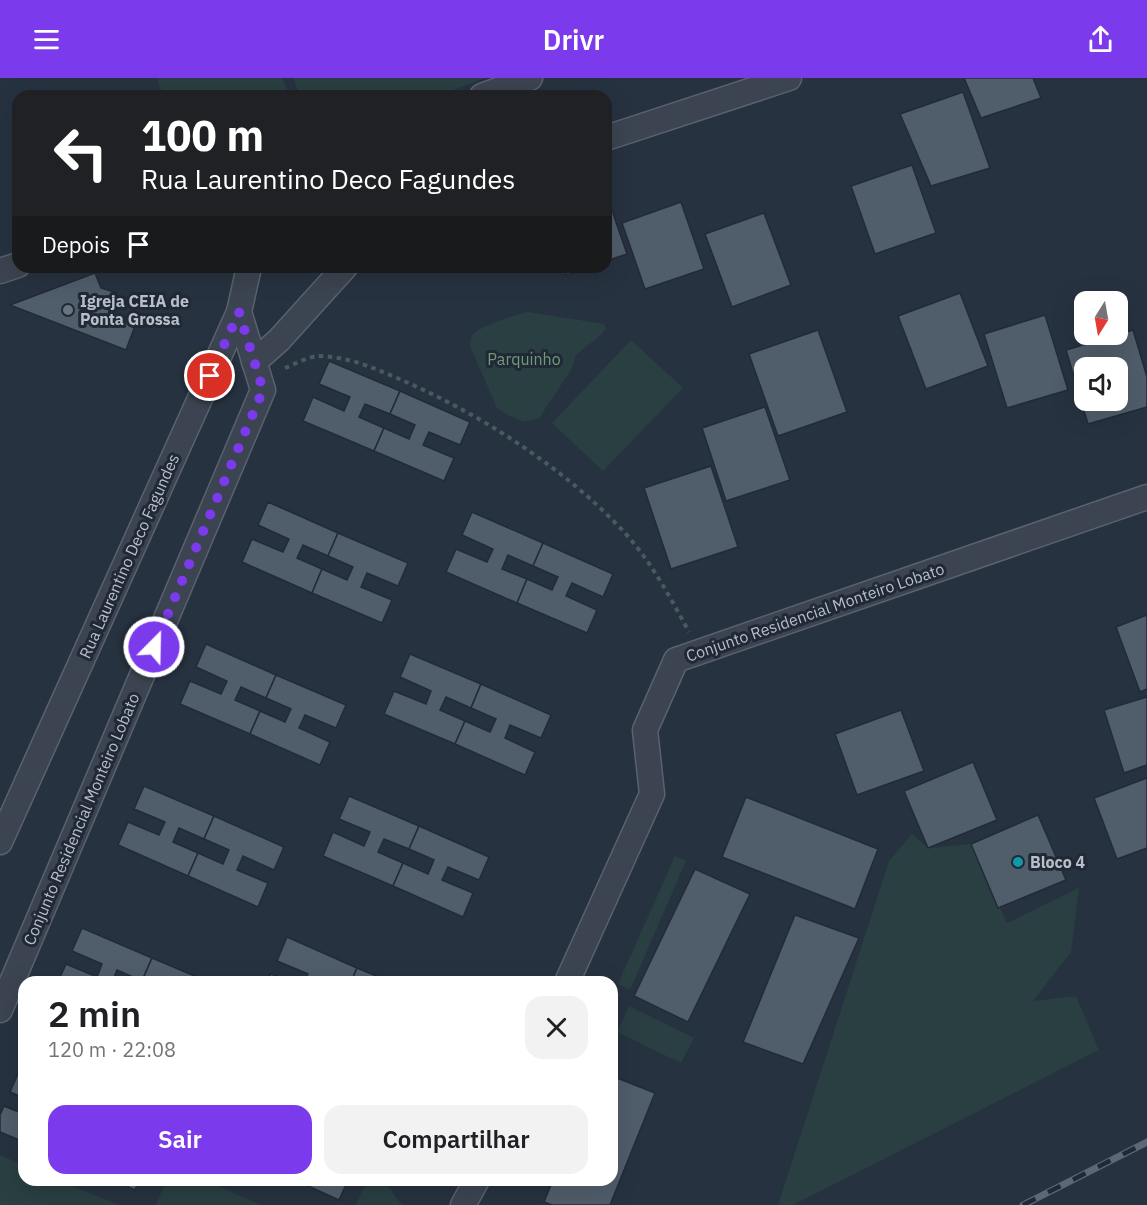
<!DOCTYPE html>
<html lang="pt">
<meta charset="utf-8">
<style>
body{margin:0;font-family:"IBM Plex Sans",sans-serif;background:#f2f2f2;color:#202124;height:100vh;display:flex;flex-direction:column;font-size:22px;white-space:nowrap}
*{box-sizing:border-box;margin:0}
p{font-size:20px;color:#757577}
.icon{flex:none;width:33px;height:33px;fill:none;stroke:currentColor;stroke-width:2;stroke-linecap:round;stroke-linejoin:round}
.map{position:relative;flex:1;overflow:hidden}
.side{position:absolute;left:18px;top:898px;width:600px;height:210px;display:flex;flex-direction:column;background:#fff;border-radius:18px;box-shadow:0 6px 24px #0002}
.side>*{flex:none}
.guide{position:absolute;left:12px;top:12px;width:600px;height:183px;border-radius:18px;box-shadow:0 6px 24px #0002;background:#202124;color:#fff;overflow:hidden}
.needle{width:39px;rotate:191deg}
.fabs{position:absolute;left:1074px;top:213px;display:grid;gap:12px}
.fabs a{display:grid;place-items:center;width:54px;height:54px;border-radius:12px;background:#fff;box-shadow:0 6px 24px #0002;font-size:30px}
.pin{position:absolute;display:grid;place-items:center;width:51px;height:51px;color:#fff;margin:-26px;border:3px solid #fff;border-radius:50%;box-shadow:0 2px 6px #0007}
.me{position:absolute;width:66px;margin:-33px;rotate:23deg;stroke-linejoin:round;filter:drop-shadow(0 0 4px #0008)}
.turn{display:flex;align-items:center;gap:21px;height:126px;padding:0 30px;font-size:27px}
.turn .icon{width:78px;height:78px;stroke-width:2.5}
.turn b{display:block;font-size:42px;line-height:51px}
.then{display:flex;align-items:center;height:57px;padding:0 30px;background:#0003;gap:12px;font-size:22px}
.round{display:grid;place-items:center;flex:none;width:63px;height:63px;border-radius:18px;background:#f2f2f2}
.overview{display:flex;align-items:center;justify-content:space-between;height:102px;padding:0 30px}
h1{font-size:36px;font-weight:600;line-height:45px}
.action{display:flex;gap:12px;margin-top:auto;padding:12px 30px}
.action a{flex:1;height:69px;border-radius:18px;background:#7c3aed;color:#fff;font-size:24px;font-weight:600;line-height:69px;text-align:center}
.action a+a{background:#f2f2f2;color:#202124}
header{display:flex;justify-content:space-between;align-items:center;height:78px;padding:0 30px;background:#7c3aed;color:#fff;font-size:27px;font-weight:600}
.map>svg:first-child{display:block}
</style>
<header><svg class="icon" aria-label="menu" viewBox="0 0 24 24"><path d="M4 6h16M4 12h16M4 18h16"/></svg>Drivr<svg class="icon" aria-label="share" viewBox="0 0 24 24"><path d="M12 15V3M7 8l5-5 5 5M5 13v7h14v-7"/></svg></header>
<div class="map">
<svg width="1147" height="1127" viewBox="0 0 1147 1127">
<rect width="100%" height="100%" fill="#273240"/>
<!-- green -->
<g fill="#293f41">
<path d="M159,0h123l8,18h-126l-6,-13z"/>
<path d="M293,0h192l-48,18h-137z"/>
<path d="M529,234l75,12 2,4 -4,6 -26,21 -5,15 -32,48 -15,4 -16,-7 -11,-7 -27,-62c1,-4 0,-7 2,-10 5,-10 45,-22 57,-24z"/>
<path d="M631,262l52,48 -80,83 -51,-48z"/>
<path d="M912,756l16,14 43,-4 36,79 72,-35 -8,64 -38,49 43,-5 23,54 -306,155h-15l111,-344z"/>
<path d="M675,778l11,5 -56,129 -12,-6z"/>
<path d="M629,928l65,32 -13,25 -64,-31z"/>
<path d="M0,1077l24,10v15l36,1 59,24h-119z"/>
<path d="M167,1103h40l54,24h-106z"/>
<path d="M368,1103h16l18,24h-47z"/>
</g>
<!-- building -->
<g fill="#505d6a" stroke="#222b37" stroke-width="1.5" fill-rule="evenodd">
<path d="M964,0h69l8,20 -60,20z"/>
<path d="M963,14l27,76 -59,18 -31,-72z"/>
<path d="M912,87l24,68 -61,21 -24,-68z"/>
<path d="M606,115l21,61 -21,7z"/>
<path d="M681,124l23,67 -59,20 -23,-66z"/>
<path d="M764,135l27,72 -59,22 -27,-73z"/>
<path d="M564,189h25l-22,8z"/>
<path d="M95,195l6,15 16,5 -7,22 26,8 -10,27 -116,-45z"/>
<path d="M960,215l28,73 -62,23 -28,-73z"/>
<path d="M1045,237l23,75 -61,18 -23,-74z"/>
<path d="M818,252l29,82 -69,24 -29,-82z"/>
<path d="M1133,252l14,47v30l-59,17 -22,-74zM1084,290h34v32h-34z"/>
<path d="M329,283l71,30 -10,23 -25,-10 -6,13 25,11 -10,23 -71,-30 10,-24 31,14 6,-14 -31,-13z"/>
<path d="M400,313l70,31 -10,23 -31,-13 -6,13 31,13 -10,23 -70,-30 10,-23 25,11 6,-14 -25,-11z"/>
<path d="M765,329l25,73 -64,21 -24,-73z"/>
<path d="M711,388l27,81 -67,22 -27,-81z"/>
<path d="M268,424l70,31 -10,23 -25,-11 -6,13 25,11 -10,24 -70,-31 10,-23 31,13 6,-13 -31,-14z"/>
<path d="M472,434l71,31 -10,23 -25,-11 -6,14 25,10 -10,24 -71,-31 10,-23 31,13 6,-13 -31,-14z"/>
<path d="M338,455l70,30 -10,23 -31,-13 -6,14 31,13 -10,23 -70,-30 10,-24 25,11 6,-13 -25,-11z"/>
<path d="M543,465l70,31 -10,23 -31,-14 -6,13 31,14 -10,23 -70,-30 10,-24 25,11 6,-13 -25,-11z"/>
<path d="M1147,537v74l-7,3 -24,-65z"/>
<path d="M206,566l70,31 -10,23 -25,-11 -6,13 25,11 -10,23 -70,-30 10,-23 31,13 6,-13 -31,-14z"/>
<path d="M410,576l71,30 -10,24 -25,-11 -6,13 25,11 -10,23 -71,-30 10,-23 32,13 5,-13 -31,-14z"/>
<path d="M276,597l70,30 -10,23 -31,-13 -6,13 31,14 -10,23 -70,-31 10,-23 25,11 6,-13 -25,-11z"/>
<path d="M481,606l70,31 -10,23 -31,-13 -5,13 30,14 -10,23 -70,-31 10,-23 25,11 6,-13 -25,-11z"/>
<path d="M1147,619v68l-23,8 -20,-63z"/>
<path d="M901,632l23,61 -67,24 -22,-61z"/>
<path d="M973,684l24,58 -69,28 -24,-57z"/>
<path d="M1147,700v70l-30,11 -23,-61z"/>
<path d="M144,708l70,30 -10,23 -25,-11 -6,14 25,11 -10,23 -70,-31 10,-23 31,13 6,-13 -31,-13z"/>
<path d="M349,718l70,30 -10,23 -25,-10 -6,13 25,11 -10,23 -70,-30 10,-24 31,14 6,-14 -31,-13z"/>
<path d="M746,719l132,52 -23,60 -133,-52z"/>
<path d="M1038,737l28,65 -68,28 -27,-64z"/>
<path d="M214,738l70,31 -10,23 -31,-14 -6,14 31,13 -10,24 -70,-31 10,-23 25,11 6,-14 -25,-11z"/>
<path d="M419,748l70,31 -10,23 -31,-13 -6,13 31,13 -10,24 -70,-31 10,-23 25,11 6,-14 -25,-11z"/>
<path d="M695,791l55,25 -62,128 -54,-26z"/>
<path d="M795,837l64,23 -56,126 -60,-22z"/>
<path d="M82,850l70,30 -10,23 -25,-11 -5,12h-54l8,-18 31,13 5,-13 -30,-13z"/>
<path d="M287,859l70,31 -6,14h-24l-5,-2 -1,2h-17l4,-8 -31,-13z"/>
<path d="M152,880l57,24 -67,-1z"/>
<path d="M357,890l34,14h-40z"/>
<path d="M271,896l20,8h-24z"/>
<path d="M20,991l4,2v27l-14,-6z"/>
<path d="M612,998l43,17 -45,112h-58l-8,-3 9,-22h59z"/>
<path d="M4,1028l20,8v28l-24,-10v-17z"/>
<path d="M113,1102h26l-4,10z"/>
<path d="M295,1102h53l-9,20z"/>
</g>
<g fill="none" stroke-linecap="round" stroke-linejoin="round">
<!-- minor casing -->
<g stroke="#59626d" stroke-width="27">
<g id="minor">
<path d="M482,18l48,-18"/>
<path d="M606,60l183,-60"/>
<path d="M0,193l18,-6"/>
<path d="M254,284l25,-22 66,-73"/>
<path d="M0,764l239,-530 10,-45"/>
<path d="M567,904l85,-188 -7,-64 31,-70 471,-163"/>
<path d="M0,932l263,-620 -24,-78"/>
<path d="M463,1127l14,-25"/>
</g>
</g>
<!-- path -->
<path stroke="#475b5d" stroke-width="4" stroke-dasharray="4.5 4.5" stroke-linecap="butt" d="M285,290c10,-4 24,-12 34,-12 29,1 53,11 78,22 82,35 168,90 228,155 27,30 45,64 64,99"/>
<!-- minor -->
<use href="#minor" stroke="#3b4450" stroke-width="24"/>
<!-- rail casing -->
<g stroke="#5d6876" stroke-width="7">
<path id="rail" d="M1023,1127l124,-63"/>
</g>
<!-- rail -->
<use href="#rail" stroke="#202935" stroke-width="4.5" stroke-dasharray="14" stroke-linecap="butt"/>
</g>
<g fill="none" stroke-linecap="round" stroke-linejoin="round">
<!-- route -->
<path stroke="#7c3aed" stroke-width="10" stroke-dasharray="0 18" d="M154,569l109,-257 -24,-78 -29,64"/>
</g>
<!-- markers -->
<circle fill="#6b7280" stroke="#202935" stroke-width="2" cx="68" cy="232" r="6"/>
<circle fill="#0f9aa8" stroke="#202935" stroke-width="2" cx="1018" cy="784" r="6"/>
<g text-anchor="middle" stroke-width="6" stroke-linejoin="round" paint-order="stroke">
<!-- poi labels -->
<g font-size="16" font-weight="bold" fill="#b8bfca" stroke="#202935" text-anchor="start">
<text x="80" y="229">Igreja CEIA de<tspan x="80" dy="18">Ponta Grossa</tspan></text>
<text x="1030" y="790">Bloco 4</text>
</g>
<!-- park labels -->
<g font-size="16" fill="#709a78" stroke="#202935">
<text x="524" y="287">Parquinho</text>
</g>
<!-- street labels -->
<g font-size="16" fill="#b8bfca" stroke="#202935">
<text transform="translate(129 478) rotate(-66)" y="6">Rua Laurentino Deco Fagundes</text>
<text transform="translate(815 534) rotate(-19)" y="6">Conjunto Residencial Monteiro Lobato</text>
<text transform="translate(81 741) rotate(-67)" y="6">Conjunto Residencial Monteiro Lobato</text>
</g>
</g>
</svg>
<div class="fabs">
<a><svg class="needle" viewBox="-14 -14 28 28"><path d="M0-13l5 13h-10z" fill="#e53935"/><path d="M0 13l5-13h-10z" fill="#757577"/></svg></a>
<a><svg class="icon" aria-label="sound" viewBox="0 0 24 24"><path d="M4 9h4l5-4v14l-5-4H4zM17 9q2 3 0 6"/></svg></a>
</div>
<div class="pin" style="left:210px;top:298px;background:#d93025"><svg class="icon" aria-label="arrive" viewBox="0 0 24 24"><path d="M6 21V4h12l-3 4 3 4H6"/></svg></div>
<svg class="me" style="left:154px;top:569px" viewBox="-20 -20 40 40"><circle r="17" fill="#7c3aed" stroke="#fff" stroke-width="3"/><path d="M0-11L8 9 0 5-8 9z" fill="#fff"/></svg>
<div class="guide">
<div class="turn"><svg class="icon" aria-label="left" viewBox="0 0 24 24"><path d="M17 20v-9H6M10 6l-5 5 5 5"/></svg><div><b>100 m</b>Rua Laurentino Deco Fagundes</div></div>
<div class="then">Depois<svg class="icon" aria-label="arrive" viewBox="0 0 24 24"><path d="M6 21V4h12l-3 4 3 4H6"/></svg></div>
</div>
<section class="side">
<div class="overview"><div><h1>2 min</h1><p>120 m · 22:08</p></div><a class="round"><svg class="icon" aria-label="close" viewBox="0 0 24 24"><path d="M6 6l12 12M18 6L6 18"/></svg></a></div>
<div class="action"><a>Sair</a><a>Compartilhar</a></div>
</section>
</div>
